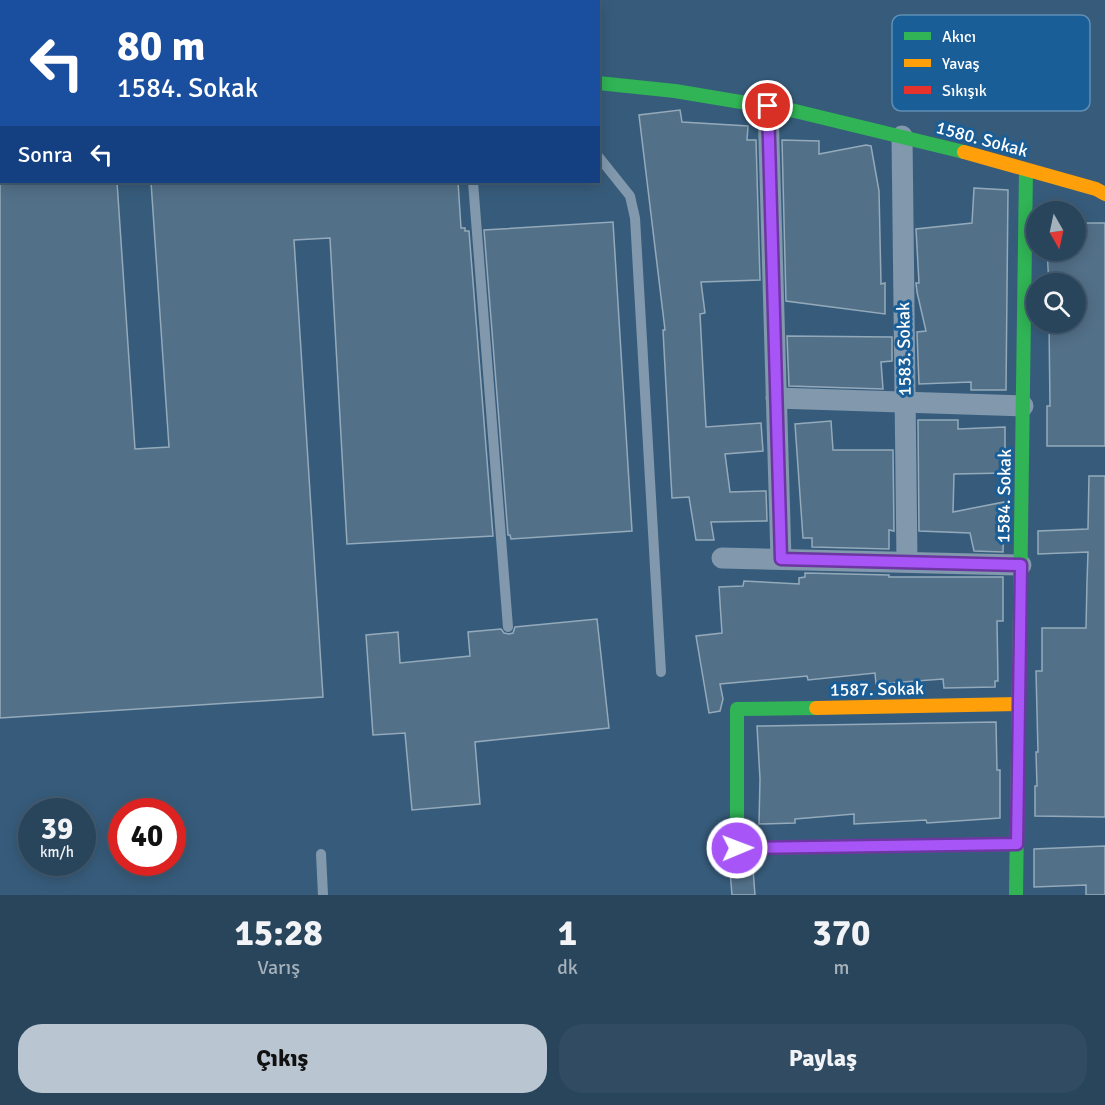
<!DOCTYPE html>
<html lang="tr">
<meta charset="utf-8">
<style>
body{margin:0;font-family:Signika,sans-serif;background:#314c62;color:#f1f3f6;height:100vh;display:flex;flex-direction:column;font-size:22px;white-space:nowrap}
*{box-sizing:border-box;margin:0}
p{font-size:20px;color:#a5b1bb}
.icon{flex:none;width:33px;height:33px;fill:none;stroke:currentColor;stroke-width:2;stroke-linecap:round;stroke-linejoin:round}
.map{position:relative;height:895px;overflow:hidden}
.drawer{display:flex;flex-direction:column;background:#29455c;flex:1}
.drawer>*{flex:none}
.top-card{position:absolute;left:0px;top:0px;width:600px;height:183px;box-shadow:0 3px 15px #0003,0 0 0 2px #455d72;background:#1a4fa0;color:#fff;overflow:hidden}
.needle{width:39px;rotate:171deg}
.fabs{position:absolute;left:1026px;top:201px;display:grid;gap:12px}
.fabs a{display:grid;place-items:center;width:60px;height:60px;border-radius:50%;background:#29455c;box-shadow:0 3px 15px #0003,0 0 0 2px #455d72;font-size:30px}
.speed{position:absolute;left:18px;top:798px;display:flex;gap:12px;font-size:30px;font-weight:700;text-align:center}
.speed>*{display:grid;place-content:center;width:78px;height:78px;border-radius:50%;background:#29455c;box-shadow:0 3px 15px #0003,0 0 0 2px #455d72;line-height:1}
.speed small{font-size:15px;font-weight:400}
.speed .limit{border:9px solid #d22;background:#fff;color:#111}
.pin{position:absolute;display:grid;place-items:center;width:51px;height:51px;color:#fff;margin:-26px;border:3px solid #fff;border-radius:50%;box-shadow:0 2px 6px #0007}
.me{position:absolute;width:66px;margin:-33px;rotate:89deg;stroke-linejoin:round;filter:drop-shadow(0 0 4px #0008)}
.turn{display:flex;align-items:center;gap:21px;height:126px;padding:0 18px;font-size:27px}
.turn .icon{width:78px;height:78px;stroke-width:2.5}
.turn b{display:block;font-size:42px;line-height:51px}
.then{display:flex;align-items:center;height:57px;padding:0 18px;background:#0003;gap:12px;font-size:22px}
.eta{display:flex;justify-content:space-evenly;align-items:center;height:102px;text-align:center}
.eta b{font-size:36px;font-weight:700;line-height:42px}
.button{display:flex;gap:12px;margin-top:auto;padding:12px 18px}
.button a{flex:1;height:69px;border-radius:24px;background:#b9c6d1;color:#111;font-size:24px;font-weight:700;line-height:69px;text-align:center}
.button a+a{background:#314c62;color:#f1f3f6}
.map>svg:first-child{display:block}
</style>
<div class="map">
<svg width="1105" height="895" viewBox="0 0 1105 895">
<rect width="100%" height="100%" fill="#375c7b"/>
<!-- building -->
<g fill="#527088" stroke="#94aabb" stroke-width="1.5">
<path d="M680,110l2,12 66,4 -1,14h9l4,140 -59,2 4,31 -5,1 6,113 55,-4 2,28 -38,3 5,38 36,-1 1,30 -56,1 3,18h-18l-7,-43 -17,1 -9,-168h2l-26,-215z"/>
<path d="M782,140l37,1v13l47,-9 5,1 8,45 2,93 4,-1v31l-99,-13z"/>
<path d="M0,182h117l18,267 34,-2 -18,-265h307l3,46h4v3h4l24,305 -146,8 -17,-306 -36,2 29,457 -323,21z"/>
<path d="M974,188l34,2 -2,200h-35v-8l-52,2 -2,-52 9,-1 -9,-39 -1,-9h3l-3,-54 56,-6z"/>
<path d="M613,222l19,309 -121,8 -1,-4h-2l-24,-305z"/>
<path d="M1076,223h29v223h-58v-40h3l-1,-84h27v-38h-27l-2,-33h29z"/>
<path d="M787,336l105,1v24l-11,1 2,27 -94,-3z"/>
<path d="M918,420h40v9l47,-2v46l-51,1 -1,38 51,-10 -1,50 -29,-1 -4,-18 -51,-2z"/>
<path d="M831,421l2,29h60l1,81 -5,-1v19l-77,-2v-9h-9l-8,-114z"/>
<path d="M1089,476h16v341l-70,-1v-30h2l-1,-34h2l-2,-81h6v-43h44l1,-46 1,-30 -50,2v-23l50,-2z"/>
<path d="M805,573l84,2v2h114v44h-6l1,60h-3v6l-51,1 -1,-9 -67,5 -1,-11 -67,7 -1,-4 -87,8 3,15 -3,12 -11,2 -13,-77 26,-3 -3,-46 24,-1 1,-5 55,3v-6l6,-1z"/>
<path d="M597,619l12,109 -134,14 5,62 -68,6 -7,-77 -32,2 -7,-100 32,-3 2,31 70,-7 -2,-24 33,-3 3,4 5,1 4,-1 2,-6z"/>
<path d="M996,722l1,48h3v48l-73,5 -1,-3 -72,4v-10l-59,5v4l-36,1 1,-45 -3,-53z"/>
<path d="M1105,846v49h-19v-10l-52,2v-38z"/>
<path d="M753,869l2,26h-23l-2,-24z"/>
</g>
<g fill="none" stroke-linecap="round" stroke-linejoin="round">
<!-- lane -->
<g stroke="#8198ad" stroke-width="10">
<path d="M598,156l32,40 5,22 26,454"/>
<path d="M473,182l35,445"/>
<path d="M321,854l2,41"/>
</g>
<!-- street -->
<g stroke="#8198ad" stroke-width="21">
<path d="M768,107l13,452"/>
<path d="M902,136l5,426"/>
<path d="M776,398l247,8"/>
<path d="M722,558l299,7"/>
</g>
<!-- fast -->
<g stroke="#30b455" stroke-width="14">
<path d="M598,83l77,8 120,20 169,41"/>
<path d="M816,708l-79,1v139l280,-4"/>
<path d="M1016,895l10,-725"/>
</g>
<!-- slow -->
<g stroke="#ff9f0a" stroke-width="14">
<path d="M964,152l132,37 9,5"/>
<path d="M816,708l203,-4"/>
</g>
<!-- jam -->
<g stroke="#e5322d" stroke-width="14">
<path d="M339,0l2,2"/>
<path d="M0,2l7,-2"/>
</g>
</g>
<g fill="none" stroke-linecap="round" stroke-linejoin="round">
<!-- route casing -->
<g stroke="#6d37a1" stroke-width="15">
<path id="route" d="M737,848l280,-4 4,-279 -240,-6 -13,-453"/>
</g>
<!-- route -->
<use href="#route" stroke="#a855f7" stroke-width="10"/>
</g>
<g text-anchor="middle" stroke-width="6" stroke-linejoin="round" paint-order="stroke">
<!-- street labels -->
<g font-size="18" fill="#fff" stroke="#1a5e98">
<text transform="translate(982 139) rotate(15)" y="6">1580. Sokak</text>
<text transform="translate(904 349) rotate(-91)" y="6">1583. Sokak</text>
<text transform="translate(1004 496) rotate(-89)" y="6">1584. Sokak</text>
<text transform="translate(877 689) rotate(-1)" y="6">1587. Sokak</text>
</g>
</g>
<!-- legend -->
<rect x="892" y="15" width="198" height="96" rx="9" fill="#1a5e98" stroke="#5f8eb7" stroke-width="1.5"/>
<rect x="904" y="32" width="27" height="8" fill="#30b455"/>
<rect x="904" y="59" width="27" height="8" fill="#ff9f0a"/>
<rect x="904" y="86" width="27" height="8" fill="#e5322d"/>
<g font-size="16" fill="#fff">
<text x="942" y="42">Akıcı</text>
<text x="942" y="69">Yavaş</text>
<text x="942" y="96">Sıkışık</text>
</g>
</svg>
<div class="fabs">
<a><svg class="needle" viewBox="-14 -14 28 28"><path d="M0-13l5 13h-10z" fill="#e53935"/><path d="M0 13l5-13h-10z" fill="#a5b1bb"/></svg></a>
<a><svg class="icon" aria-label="search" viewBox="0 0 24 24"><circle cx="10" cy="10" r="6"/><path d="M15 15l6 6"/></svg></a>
</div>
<div class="speed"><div>39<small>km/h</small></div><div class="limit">40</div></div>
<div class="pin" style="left:768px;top:106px;background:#d93025"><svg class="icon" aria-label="arrive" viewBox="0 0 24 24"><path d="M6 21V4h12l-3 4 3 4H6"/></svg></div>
<svg class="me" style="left:737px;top:848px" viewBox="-20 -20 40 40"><circle r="17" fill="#a855f7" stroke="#fff" stroke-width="3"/><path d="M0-11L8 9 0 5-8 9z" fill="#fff"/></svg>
<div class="top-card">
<div class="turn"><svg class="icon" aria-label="left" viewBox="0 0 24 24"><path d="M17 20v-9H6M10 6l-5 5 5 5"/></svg><div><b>80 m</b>1584. Sokak</div></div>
<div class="then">Sonra<svg class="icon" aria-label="left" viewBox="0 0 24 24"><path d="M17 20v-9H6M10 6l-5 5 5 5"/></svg></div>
</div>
</div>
<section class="drawer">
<div class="eta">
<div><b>15:28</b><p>Varış</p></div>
<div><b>1</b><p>dk</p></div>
<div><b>370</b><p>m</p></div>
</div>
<div class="button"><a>Çıkış</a><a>Paylaş</a></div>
</section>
